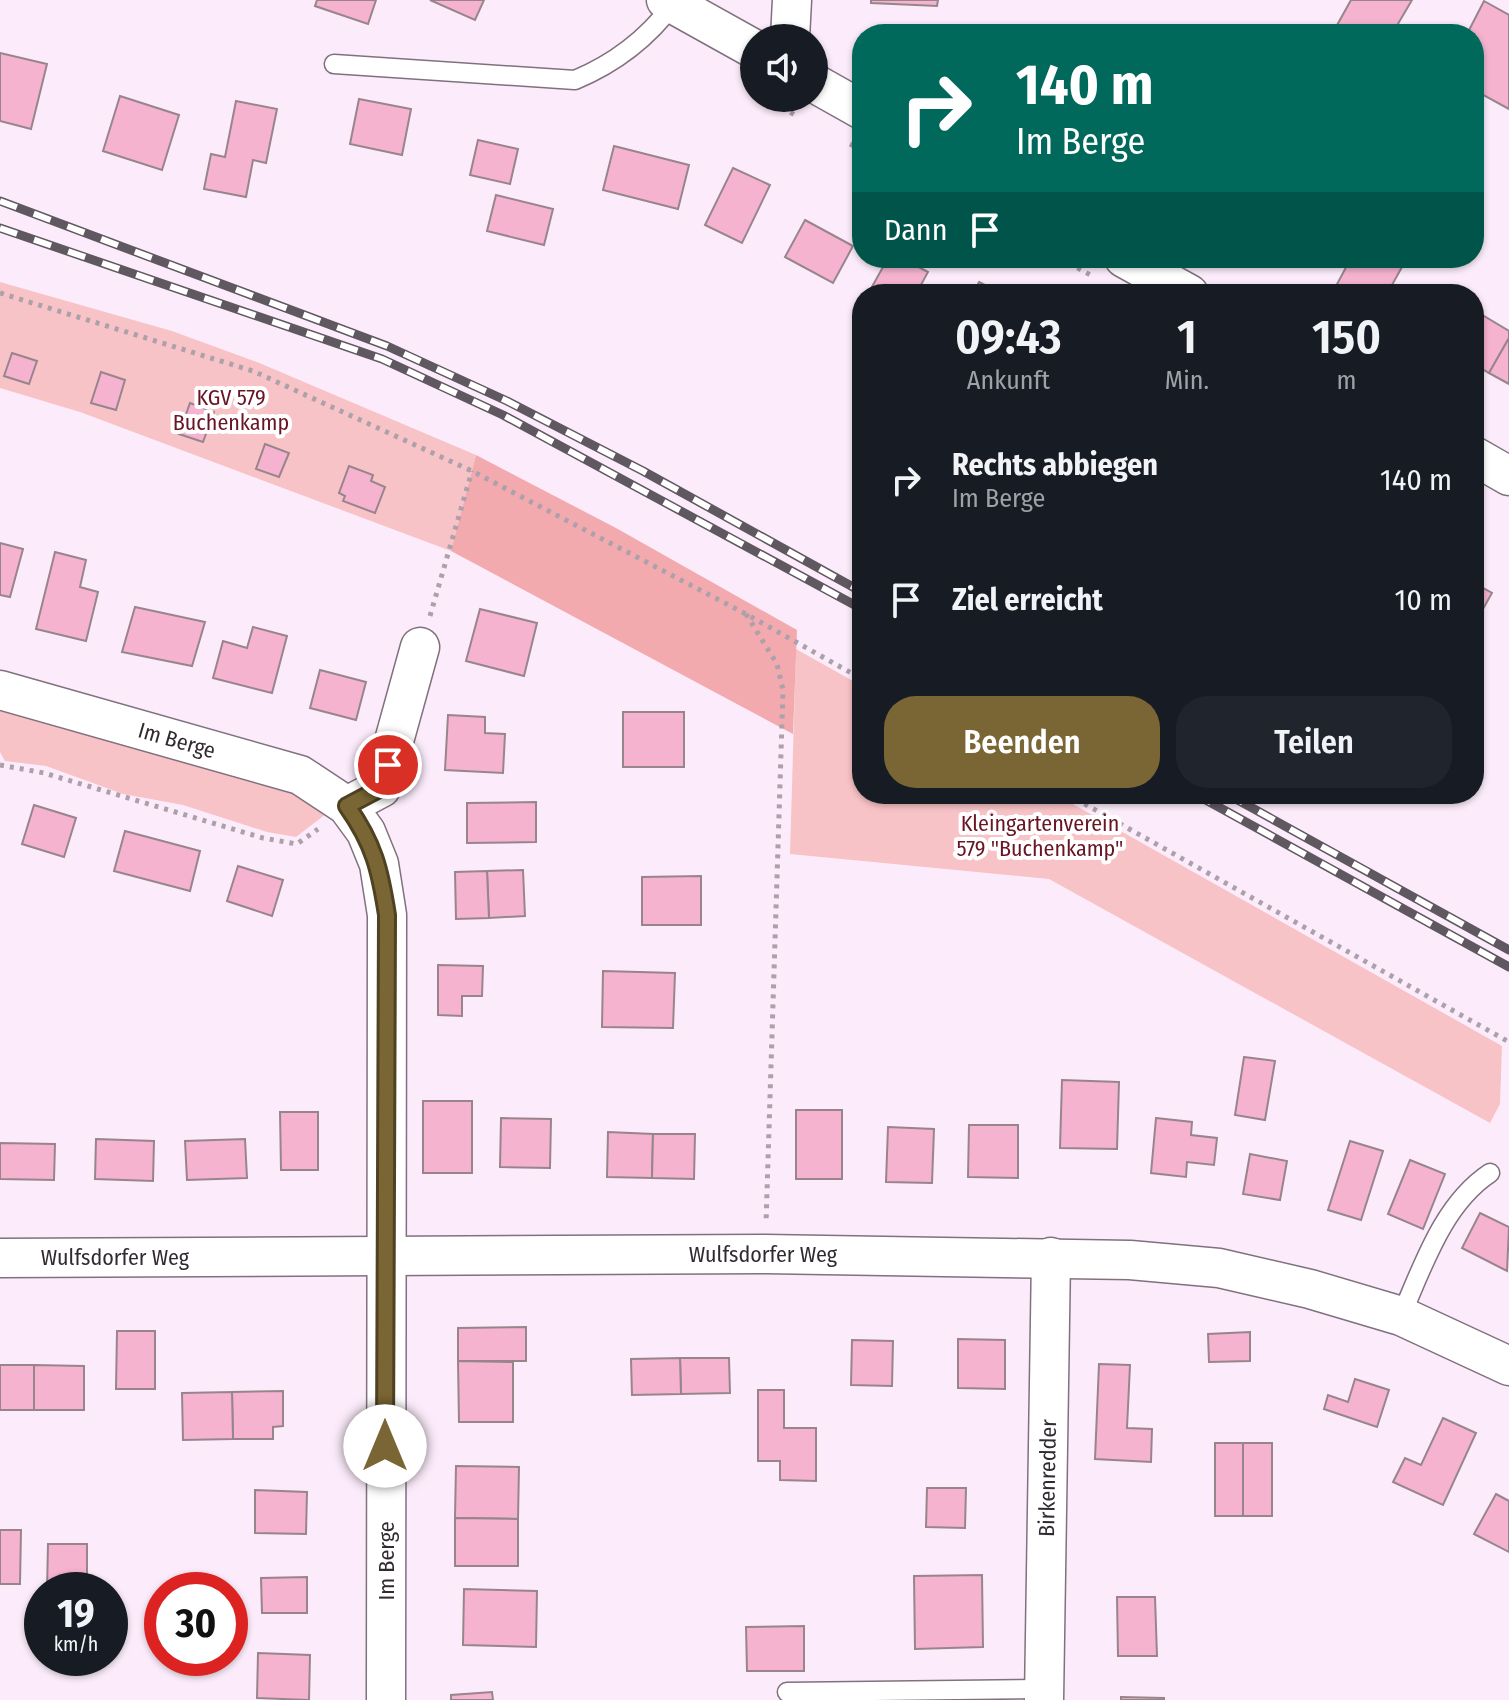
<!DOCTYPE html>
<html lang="de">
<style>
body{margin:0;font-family:"Fira Sans Condensed",sans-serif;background:#20242c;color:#f1f3f6;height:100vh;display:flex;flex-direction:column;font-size:30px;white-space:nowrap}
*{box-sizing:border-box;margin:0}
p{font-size:26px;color:#9ea1a6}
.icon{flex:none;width:44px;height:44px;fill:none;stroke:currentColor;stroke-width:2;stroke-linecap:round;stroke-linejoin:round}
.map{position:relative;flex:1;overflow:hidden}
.panel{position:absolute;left:852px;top:284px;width:632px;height:520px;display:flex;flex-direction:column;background:#171b24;border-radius:32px;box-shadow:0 2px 6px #0004}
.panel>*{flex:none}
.top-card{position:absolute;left:852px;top:24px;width:632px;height:244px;border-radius:32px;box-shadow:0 2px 6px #0004;background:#00695c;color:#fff;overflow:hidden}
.fabs{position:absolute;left:740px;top:24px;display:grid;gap:16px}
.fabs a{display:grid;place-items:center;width:88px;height:88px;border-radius:50%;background:#171b24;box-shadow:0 2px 6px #0004;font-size:40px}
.speed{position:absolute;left:24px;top:1572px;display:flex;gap:16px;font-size:40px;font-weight:700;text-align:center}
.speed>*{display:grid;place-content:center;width:104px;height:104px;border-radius:50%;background:#171b24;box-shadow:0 2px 6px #0004;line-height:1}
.speed small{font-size:20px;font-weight:400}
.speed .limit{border:12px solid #d22;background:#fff;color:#111}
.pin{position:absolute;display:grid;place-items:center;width:68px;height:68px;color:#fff;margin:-34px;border:4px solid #fff;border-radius:50%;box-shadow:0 2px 8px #0007}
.me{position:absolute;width:88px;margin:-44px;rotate:0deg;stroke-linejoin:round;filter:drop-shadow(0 0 6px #0008)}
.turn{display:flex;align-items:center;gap:28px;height:168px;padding:0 32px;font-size:36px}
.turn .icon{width:104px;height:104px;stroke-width:2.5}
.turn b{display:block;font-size:56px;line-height:68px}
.then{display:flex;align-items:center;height:76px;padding:0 32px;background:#0003;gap:16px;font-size:30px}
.eta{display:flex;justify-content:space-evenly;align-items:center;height:136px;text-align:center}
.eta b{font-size:48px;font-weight:600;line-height:56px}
.action{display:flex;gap:16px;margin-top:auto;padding:16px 32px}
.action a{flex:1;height:92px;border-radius:32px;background:#7a6534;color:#fff;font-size:32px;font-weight:600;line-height:92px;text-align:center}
.action a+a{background:#20242c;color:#f1f3f6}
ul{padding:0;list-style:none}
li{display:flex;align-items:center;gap:24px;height:120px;padding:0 32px}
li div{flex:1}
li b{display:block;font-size:30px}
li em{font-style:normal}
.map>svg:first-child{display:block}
</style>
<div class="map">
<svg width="1509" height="1700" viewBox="0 0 1509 1700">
<rect width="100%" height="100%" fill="#fcecfb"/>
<!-- green -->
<g fill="#f8c3c6">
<path d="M0,282l172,49 85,31 219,93 -25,96 -371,-139 -80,-24z"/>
<path d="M796,649l66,37v108h193l447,252 -2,58 -10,19 -441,-244 -259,-25z"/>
<path d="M0,700l292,83 39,27 -35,27 -29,-5 -84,-27 -60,-11 -77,-28 -41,-5 -5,-9z"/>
</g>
<!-- forest -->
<path fill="#f3aaae" d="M476,455l140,73 181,102 -4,104 -342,-183z"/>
<!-- building -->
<g fill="#f6b3d0" stroke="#98858c" stroke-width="2">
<path d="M317,0h59l-8,24 -53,-18z"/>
<path d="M430,0h54l-9,20z"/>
<path d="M871,0h67l-1,6 -66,-3z"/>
<path d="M1351,0h61l-20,34h-44l-12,-7z"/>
<path d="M1484,1l25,14v94l-35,-19v-56h-7z"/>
<path d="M0,53l47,11 -16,65 -31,-8z"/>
<path d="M120,96l59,19 -17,55 -59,-19z"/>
<path d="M359,99l52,10 -9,46 -52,-11z"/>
<path d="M236,101l41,8 -11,54 -13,-3 -7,37 -42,-8 7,-35 14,3z"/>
<path d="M478,140l40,9 -8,35 -40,-9z"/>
<path d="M614,146l75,19 -11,44 -75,-19z"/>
<path d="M733,168l37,17 -28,58 -37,-18z"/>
<path d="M496,195l57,14 -9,36 -57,-14z"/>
<path d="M805,220l48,26 -20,37 -48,-26z"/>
<path d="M888,258h14l26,14 -12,22h-48z"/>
<path d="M1351,258h56l-20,36h-37l-14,-8z"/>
<path d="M979,282l23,12h-29z"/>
<path d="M1474,310l35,21v7l-20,35 -15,-9z"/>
<path d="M1509,338v46l-20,-11z"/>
<path d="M12,353l25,8 -8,23 -25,-8z"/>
<path d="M101,372l24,8 -9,30 -25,-7z"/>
<path d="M190,403l24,9 -11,30 -24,-8z"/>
<path d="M265,444l24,9 -10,24 -23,-8z"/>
<path d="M349,466l24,9 -2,6 14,6 -10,26 -32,-12 2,-5 -6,-3z"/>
<path d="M0,543l23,6 -13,48 -10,-2z"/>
<path d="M55,552l31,8 -6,27 18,5 -12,49 -50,-12z"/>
<path d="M1474,583l18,10 -18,32z"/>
<path d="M135,607l70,15 -13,44 -70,-14z"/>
<path d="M480,609l57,14 -13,53 -58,-15z"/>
<path d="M253,627l34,9 -15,57 -59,-15 10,-37 24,7z"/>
<path d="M320,670l46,12 -10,38 -46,-12z"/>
<rect x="623" y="712" width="61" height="55"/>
<path d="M448,715l37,2v16l20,1 -2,39 -58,-3z"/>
<path d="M1413,794h17l-4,7z"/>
<path d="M536,802v40l-69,1v-40z"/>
<path d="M34,805l42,13 -12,39 -42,-13z"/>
<path d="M125,831l75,20 -10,40 -76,-20z"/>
<path d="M238,866l45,14 -11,36 -45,-15z"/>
<path d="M523,870l2,46 -36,2 -2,-47z"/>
<path d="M487,871l2,47 -33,1 -1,-47z"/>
<path d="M701,876v49h-59v-48z"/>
<path d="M438,965l45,1 -1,30h-20v20l-24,-1z"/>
<path d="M603,971l72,2 -2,55 -71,-1z"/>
<path d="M1244,1057l31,4 -10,59 -30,-5z"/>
<path d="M1062,1080l57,2 -2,67 -57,-1z"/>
<rect x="423" y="1101" width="49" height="72"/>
<rect x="796" y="1110" width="46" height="69"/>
<path d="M280,1112h38v58h-37z"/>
<path d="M501,1118l50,1 -1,49 -50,-1z"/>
<path d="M1156,1118l36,4 -1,13 26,3 -3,27 -27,-3 -1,15 -35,-4z"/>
<path d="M969,1125h49v53l-50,-1z"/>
<path d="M888,1127l46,2 -2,54 -46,-1z"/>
<path d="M608,1132l45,2 -1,44 -45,-1z"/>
<path d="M653,1134h42l-1,45 -42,-1z"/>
<path d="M96,1139l58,2 -1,40 -58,-2z"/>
<path d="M245,1139l2,39 -60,2 -2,-39z"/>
<path d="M1350,1141l33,10 -22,69 -33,-10z"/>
<path d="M0,1143l55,1 -1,36 -54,-1z"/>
<path d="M1250,1154l37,7 -7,39 -37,-6z"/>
<path d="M1410,1160l35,14 -22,55 -35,-15z"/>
<path d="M1480,1213l29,14 -2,44 -45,-23z"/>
<path d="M526,1327v34h-68v-33z"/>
<path d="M117,1331h38v58h-39z"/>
<path d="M1250,1332v29l-41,1 -1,-28z"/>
<path d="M958,1339l47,1v49l-47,-1z"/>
<path d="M852,1340l41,1 -1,45 -41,-1z"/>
<path d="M680,1358h49l1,35 -49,1z"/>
<path d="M680,1358l1,36 -49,1 -1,-36z"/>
<path d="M458,1361l55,1v60h-54z"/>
<path d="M1099,1364l31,1 -3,63 25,1 -1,33 -56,-3z"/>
<rect x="0" y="1365" width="34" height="45"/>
<path d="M34,1365l50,1v44h-50z"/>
<path d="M1355,1379l34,11 -12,37 -53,-18 4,-14 20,7z"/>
<path d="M758,1390h26v38h32v53l-36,-1v-19h-22z"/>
<path d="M283,1391v35l-10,1v12h-40l-1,-47z"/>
<path d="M232,1392l1,47 -50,1 -1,-47z"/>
<path d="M1443,1418l33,15 -33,72 -50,-23 12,-24 16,7z"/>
<rect x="1215" y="1443" width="28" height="73"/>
<rect x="1243" y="1443" width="29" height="73"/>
<path d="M456,1466l63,1 -1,52 -63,-1z"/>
<path d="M927,1488h39l-1,40 -39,-1z"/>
<path d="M255,1490l52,2 -1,42 -51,-1z"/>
<path d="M1496,1494l13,7v51l-35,-18z"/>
<path d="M455,1518l63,1v47h-63z"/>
<path d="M0,1530h21l-1,54h-20z"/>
<path d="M48,1544h39v46h-40z"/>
<path d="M982,1575l1,72 -68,2 -1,-73z"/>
<path d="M307,1577v36h-45l-1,-35z"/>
<path d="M464,1589l73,2 -1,56 -73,-2z"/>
<path d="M1117,1597h38l2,59h-39z"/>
<path d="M804,1626v45h-57l-1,-44z"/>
<path d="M258,1653l52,2 -1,45 -52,-2z"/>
<path d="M492,1692l1,8h-42v-5z"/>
<path d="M1121,1697l43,1v2h-43z"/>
</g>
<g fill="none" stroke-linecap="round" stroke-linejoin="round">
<!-- lane casing -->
<g stroke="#7f717d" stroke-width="21">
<g id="lane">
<path d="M334,64l241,16c41,-17 73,-42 99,-77"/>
<path d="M1401,1316c22,-50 42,-112 89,-143"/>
<path d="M787,1692l257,-3"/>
</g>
</g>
<!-- street casing -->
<g stroke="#7f717d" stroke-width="41">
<g id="street">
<path d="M666,0l88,49"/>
<path d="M790,38l2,-38"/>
<path d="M814,83l48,27"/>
<path d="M1124,258l65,36"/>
<path d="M1474,456l35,20"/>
<path d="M0,690l300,85 47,31 19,26 13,32 8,51 -1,785"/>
<path d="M347,806l34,-18 39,-141"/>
<path d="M0,1258l765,-4 365,6 89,8 91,21 91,27 108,50"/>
<path d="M1044,1700l7,-443"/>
</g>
</g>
<!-- path -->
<g stroke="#aca0ab" stroke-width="5" stroke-dasharray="4 6" stroke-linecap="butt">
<path d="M764,98l31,17"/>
<path d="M850,144l12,6"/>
<path d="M1060,258l34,19"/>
<path d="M0,293l253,78 219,100 274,143 116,65"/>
<path d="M746,614l31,50 6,26 -17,533"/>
<path d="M430,616l42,-145"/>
<path d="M0,765l44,8 219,65 34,6 21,-15"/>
<path d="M1067,794l442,248"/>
</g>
<!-- lane -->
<use href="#lane" stroke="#fff" stroke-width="18"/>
<!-- street -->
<use href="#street" stroke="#fff" stroke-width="38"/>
<!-- rail casing -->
<g stroke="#605860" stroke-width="9">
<g id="rail">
<path d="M0,201l387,145 120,55 136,70 219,121"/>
<path d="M0,228l382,131 121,56 359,194"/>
<path d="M1195,794l314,173"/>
<path d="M1227,794l282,156"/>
</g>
</g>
<!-- rail -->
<use href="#rail" stroke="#fff" stroke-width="6" stroke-dasharray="18" stroke-linecap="butt"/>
</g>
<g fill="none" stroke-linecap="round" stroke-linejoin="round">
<!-- route casing -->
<g stroke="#4f4222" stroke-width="20">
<path id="route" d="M385,1446l2,-531c-7,-45 -13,-71 -40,-109l34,-18 7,-23"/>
</g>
<!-- route -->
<use href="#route" stroke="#7a6534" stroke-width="14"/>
</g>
<g text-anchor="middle" stroke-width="8" stroke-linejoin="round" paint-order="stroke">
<!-- park labels -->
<g font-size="22" fill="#681524" stroke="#fff">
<text x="231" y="405">KGV 579<tspan x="231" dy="25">Buchenkamp</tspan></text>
<text x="1040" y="831">Kleingartenverein<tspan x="1040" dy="25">579 "Buchenkamp"</tspan></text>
</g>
<!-- street labels -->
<g font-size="22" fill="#312b31" stroke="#fff">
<text transform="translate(177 740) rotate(16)" y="8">Im Berge</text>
<text x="763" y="1262">Wulfsdorfer Weg</text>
<text x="115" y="1265">Wulfsdorfer Weg</text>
<text transform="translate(1047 1478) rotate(-89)" y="8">Birkenredder</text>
<text transform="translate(386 1561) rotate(-90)" y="8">Im Berge</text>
</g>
</g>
</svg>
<div class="fabs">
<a><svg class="icon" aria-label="sound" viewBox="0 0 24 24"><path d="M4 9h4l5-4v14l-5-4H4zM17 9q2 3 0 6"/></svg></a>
</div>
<div class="speed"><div>19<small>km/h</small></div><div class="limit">30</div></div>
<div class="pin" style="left:388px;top:765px;background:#d93025"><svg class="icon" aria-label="arrive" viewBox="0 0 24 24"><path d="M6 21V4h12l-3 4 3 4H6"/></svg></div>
<svg class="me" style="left:385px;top:1446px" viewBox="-20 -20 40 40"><circle r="19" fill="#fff"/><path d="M0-13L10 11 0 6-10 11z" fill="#7a6534"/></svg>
<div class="top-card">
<div class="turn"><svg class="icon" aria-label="right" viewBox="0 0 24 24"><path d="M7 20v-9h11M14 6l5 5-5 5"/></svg><div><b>140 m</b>Im Berge</div></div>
<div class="then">Dann<svg class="icon" aria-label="arrive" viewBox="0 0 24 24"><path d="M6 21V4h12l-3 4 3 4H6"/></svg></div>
</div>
<section class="panel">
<div class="eta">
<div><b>09:43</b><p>Ankunft</p></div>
<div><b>1</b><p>Min.</p></div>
<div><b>150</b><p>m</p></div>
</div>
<ul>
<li><svg class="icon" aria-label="right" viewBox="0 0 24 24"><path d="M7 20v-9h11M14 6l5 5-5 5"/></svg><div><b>Rechts abbiegen</b><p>Im Berge</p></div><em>140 m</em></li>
<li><svg class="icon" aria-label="arrive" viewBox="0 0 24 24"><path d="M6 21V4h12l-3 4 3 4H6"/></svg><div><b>Ziel erreicht</b></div><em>10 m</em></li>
</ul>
<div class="action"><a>Beenden</a><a>Teilen</a></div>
</section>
</div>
